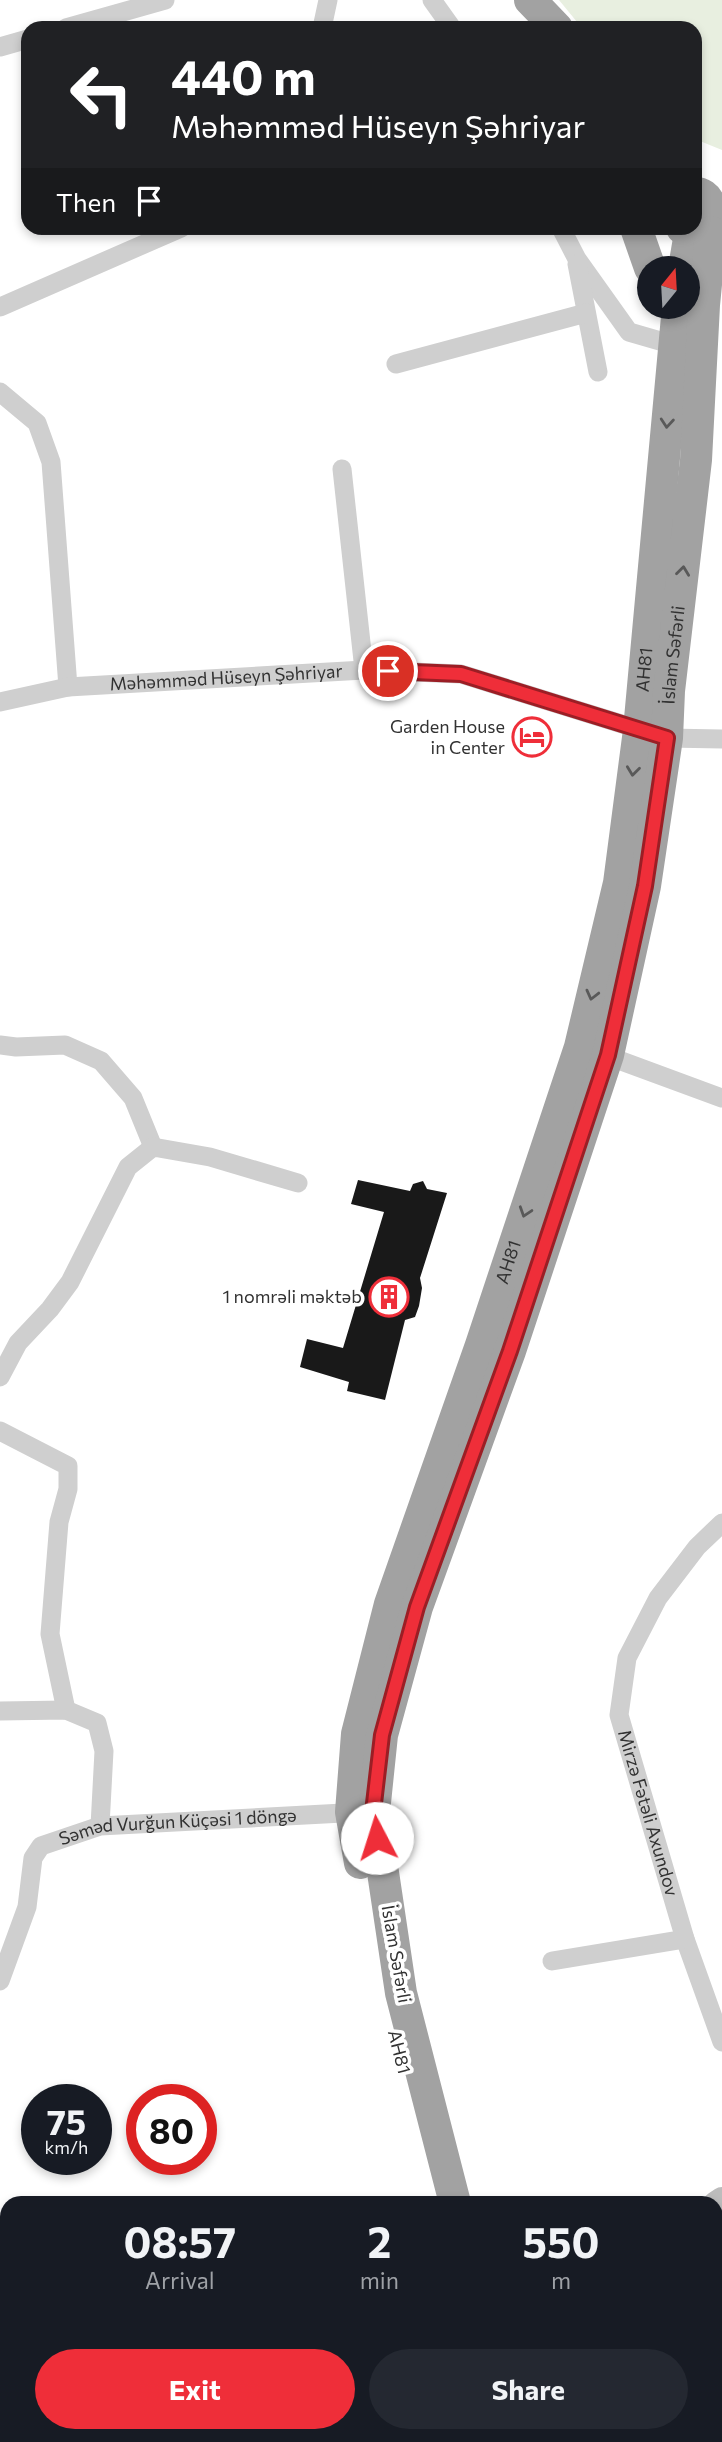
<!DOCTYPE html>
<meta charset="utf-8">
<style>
body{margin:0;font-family:Commissioner,sans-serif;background:#242831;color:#f1f3f6;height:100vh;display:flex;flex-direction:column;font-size:26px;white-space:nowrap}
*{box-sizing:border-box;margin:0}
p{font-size:23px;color:#9ea1a6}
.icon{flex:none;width:38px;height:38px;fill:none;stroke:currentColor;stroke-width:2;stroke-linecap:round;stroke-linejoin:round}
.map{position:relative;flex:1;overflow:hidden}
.drawer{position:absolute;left:0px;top:2196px;width:723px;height:247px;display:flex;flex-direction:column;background:#171b24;border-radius:21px 21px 0 0;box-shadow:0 4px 10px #0003}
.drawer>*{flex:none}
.top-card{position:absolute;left:21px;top:21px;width:681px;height:214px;border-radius:21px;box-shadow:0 4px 10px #0003;background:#202124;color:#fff;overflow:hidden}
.needle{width:46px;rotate:18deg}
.buttons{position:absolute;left:637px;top:256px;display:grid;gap:14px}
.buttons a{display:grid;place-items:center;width:63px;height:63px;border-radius:50%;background:#171b24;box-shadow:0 4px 10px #0003;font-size:35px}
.speed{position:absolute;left:21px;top:2084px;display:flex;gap:14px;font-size:35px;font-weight:700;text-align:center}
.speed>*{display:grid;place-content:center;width:91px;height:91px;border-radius:50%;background:#171b24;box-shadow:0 4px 10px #0003;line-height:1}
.speed small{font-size:18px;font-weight:400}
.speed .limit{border:10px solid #d22;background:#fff;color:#111}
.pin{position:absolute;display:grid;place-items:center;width:60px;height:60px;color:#fff;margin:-30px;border:4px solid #fff;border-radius:50%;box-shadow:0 2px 7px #0007}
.me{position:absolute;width:77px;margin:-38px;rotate:355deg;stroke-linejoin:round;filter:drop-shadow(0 0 5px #0008)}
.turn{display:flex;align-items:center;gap:24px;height:147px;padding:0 35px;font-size:32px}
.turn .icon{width:91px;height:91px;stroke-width:2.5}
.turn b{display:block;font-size:49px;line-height:60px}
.then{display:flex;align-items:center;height:66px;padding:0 35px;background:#0003;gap:14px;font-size:26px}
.eta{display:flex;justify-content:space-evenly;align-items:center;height:119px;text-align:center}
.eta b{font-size:42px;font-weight:700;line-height:49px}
.primary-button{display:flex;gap:14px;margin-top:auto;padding:14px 35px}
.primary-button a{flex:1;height:80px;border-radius:42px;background:#ef2e39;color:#fff;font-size:28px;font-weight:700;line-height:80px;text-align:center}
.primary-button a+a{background:#242831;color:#f1f3f6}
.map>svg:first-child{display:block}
</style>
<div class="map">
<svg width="722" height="2442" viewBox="0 0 722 2442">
<rect width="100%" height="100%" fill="#fff"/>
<!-- green -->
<path fill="#e8efe0" d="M559,0h163v150l-27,-11v-111h-113z"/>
<!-- building -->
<path fill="#191919" d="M358,1180l52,11 3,-7 10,-3 4,8 20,4 -27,85 2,10 -3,18 -4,11 -10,3 -20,80 -38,-9 2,-9 -49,-15 7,-28 36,9 41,-136 -33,-8z"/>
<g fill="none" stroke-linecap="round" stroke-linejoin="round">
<!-- minor -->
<g stroke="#cfcfcf" stroke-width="19">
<path d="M432,0l20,28"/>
<path d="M66,28l99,-28"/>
<path d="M322,28l6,-28"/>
<path d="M0,47l28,-8"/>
<path d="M561,228l16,31 52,73 38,11"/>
<path d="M577,264l21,108"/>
<path d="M0,307l181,-79"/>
<path d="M396,364l190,-51"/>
<path d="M0,392l37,31 14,39 17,225"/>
<path d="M342,469l22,201"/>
<path id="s1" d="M0,702l68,-15 296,-17 97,4 206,64 55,1"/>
<path d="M0,1045l16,2 49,-2 36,16 32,37 20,49"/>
<path d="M597,1052l125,46"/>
<path d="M0,1377l18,-34 32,-34 20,-27 58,-115 25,-20 57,10 88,26"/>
<path d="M0,1431l68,35v23l-9,33 -9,112 16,76"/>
<path id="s2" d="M722,1523l-25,24 -39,51 -31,60 -8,57 66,224 37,103"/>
<path d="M0,1711l66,-1 31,13 7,28 -4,75"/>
<path d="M552,1961l133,-22"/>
<path id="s3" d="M0,1981l27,-74 6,-49 8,-12 59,-20 262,-14"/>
<path d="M0,2225l7,5"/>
<path d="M361,2436l6,6"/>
</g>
<!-- secondary -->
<path stroke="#bcbcbc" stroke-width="26" d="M716,2204l6,-4"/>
<!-- trunk -->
<g stroke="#a2a2a2" stroke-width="32">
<path d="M530,0l27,28"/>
<path d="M636,228l14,40"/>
<path d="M682,228c34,30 40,-36 13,-35"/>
<path d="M684,268l6,-35"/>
<path id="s4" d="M360,1863l-9,-51 6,-78 33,-130 91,-259 99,-298 39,-164 20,-153 39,-424"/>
<path id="s5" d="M455,2203l-54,-210 -27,-181 8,-77 35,-128 93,-256 98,-296 37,-169 22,-148 2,-47 27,-231 8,-155 7,-73"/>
<path d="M499,2436v6"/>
</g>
</g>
<!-- one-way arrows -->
<defs><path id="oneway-chevron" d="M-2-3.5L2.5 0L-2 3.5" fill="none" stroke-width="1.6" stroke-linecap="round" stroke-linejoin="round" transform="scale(1.75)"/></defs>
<g stroke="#595959">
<use href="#oneway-chevron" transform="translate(667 423) rotate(95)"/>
<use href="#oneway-chevron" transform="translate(683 571) rotate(-83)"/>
<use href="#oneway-chevron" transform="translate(633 771) rotate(97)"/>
<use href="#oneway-chevron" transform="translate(592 995) rotate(104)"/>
<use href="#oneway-chevron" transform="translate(525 1212) rotate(108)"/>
</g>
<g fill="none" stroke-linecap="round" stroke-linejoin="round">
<!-- route casing -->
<g stroke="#9b1e25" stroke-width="18">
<path id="route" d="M377,1838l-4,-26 9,-77 35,-128 93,-256 98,-296 37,-169 22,-148 -206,-64 -73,-3"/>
</g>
<!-- route -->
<use href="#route" stroke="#ef2e39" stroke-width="12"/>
</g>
<!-- icons -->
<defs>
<g id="hotel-ring" transform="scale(2.0125)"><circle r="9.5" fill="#fff" stroke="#ef2e39" stroke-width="1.5"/><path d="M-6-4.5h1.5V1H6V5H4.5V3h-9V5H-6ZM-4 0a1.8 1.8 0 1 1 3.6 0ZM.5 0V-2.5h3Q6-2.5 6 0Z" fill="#ef2e39"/></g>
<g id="building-ring" transform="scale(2.0125)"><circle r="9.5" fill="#fff" stroke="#ef2e39" stroke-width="1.5"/><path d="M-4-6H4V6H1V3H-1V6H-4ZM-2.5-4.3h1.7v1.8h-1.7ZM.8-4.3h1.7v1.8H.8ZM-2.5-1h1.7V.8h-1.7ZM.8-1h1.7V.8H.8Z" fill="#ef2e39"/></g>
</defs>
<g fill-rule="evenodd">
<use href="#hotel-ring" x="532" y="737"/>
<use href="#building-ring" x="389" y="1297"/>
</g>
<g text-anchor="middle" stroke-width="7" stroke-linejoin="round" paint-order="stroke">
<!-- street labels -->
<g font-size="18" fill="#323232" stroke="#fff">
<text dy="6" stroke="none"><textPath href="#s5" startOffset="1600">İslam Səfərli</textPath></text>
<text dy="6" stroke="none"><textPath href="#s4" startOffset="1236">AH81</textPath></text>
<text dy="6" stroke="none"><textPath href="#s1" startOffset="228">Məhəmməd Hüseyn Şəhriyar</textPath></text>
<text dy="6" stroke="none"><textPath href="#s4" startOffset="626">AH81</textPath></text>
<text dy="6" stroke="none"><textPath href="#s2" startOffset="326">Mirzə Fətəli Axundov</textPath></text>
<text dy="6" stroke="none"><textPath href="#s3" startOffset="282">Səməd Vurğun Küçəsi 1 döngə</textPath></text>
<text transform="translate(396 1954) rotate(80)" y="6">İslam Səfərli</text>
<text transform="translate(399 2052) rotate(76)" y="6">AH81</text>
</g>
<!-- poi labels -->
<g font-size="18" fill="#323232" stroke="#fff" text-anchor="end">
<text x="505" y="733">Garden House<tspan x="505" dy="21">in Center</tspan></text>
<text x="362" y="1303">1 nomrəli məktəb</text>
</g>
</g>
</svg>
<div class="buttons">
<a><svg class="needle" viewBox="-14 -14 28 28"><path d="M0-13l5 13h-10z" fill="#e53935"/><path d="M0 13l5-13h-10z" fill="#9ea1a6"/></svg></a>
</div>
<div class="speed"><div>75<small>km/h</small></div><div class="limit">80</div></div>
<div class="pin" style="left:388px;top:671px;background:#d93025"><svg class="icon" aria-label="arrive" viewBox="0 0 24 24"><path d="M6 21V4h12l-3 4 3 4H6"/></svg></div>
<svg class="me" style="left:377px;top:1838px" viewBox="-20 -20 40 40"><circle r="19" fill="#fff"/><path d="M0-13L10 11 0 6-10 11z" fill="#ef2e39"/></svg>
<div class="top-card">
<div class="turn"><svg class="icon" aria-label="left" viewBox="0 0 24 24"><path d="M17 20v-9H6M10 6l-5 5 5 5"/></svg><div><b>440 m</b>Məhəmməd Hüseyn Şəhriyar</div></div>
<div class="then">Then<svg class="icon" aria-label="arrive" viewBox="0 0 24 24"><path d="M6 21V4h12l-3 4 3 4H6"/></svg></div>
</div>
<section class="drawer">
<div class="eta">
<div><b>08:57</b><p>Arrival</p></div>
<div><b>2</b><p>min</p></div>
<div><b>550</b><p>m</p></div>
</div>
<div class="primary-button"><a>Exit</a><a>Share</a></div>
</section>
</div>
